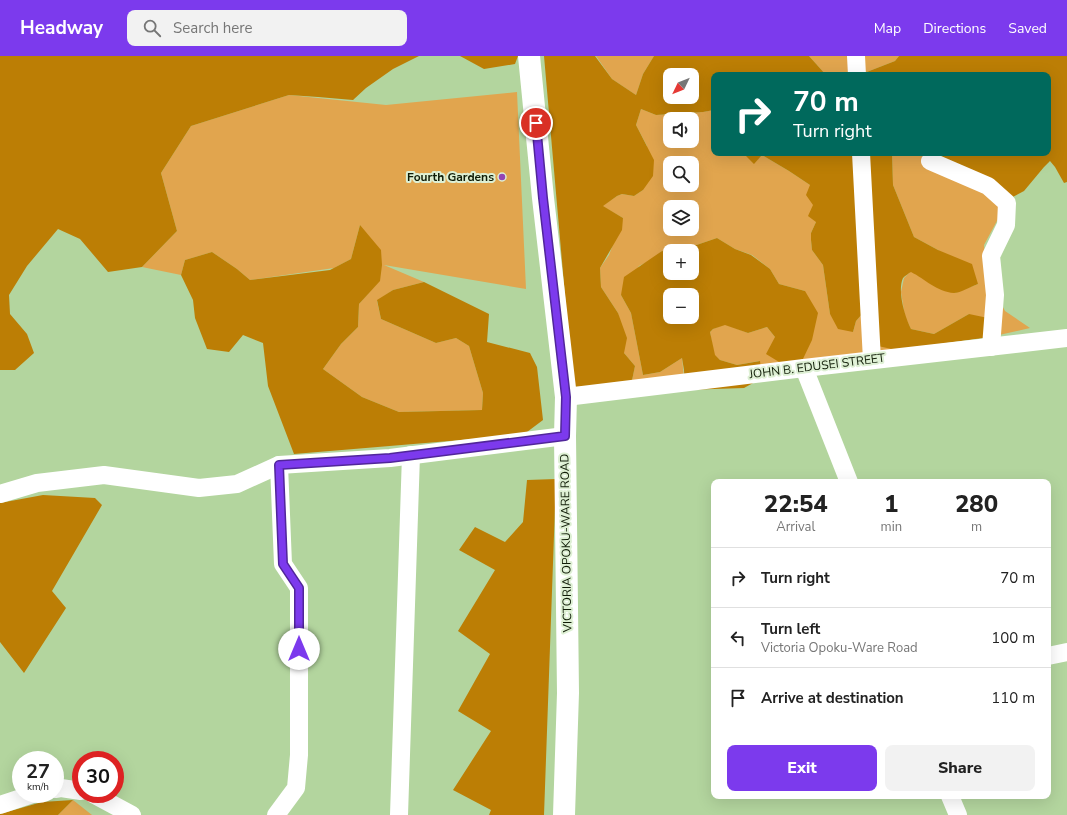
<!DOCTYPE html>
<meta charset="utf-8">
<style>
body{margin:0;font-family:"Nunito Sans",sans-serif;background:#f2f2f2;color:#222;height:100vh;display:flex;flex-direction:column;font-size:15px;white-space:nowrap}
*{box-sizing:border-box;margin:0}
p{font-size:13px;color:#767676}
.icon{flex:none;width:22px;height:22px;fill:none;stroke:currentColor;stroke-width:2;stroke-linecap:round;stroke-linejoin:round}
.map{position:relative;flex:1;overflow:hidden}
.sheet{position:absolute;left:711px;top:423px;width:340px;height:320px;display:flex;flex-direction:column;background:#fff;border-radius:8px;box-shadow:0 4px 16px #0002}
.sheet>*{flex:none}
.guide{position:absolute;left:711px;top:16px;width:340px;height:84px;border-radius:8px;box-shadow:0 4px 16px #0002;background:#00695c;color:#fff;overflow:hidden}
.needle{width:26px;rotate:227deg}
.fabs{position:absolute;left:663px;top:12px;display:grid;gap:8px}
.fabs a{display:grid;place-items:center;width:36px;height:36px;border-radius:8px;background:#fff;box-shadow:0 4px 16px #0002;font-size:20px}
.speed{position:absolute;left:12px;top:695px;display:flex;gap:8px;font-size:20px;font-weight:700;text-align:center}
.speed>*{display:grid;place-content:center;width:52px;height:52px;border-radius:50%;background:#fff;box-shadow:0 4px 16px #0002;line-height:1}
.speed small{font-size:10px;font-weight:400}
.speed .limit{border:6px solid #d22;background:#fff;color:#111}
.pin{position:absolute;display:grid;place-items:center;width:34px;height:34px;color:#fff;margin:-17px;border:2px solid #fff;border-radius:50%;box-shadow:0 1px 4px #0007}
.me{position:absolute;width:44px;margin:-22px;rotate:0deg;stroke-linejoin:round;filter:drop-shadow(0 0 3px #0008)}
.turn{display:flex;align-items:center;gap:14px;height:84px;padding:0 16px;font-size:18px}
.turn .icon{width:52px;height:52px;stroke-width:2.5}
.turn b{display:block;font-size:28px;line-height:34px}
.eta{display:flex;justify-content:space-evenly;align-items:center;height:68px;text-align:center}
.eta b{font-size:24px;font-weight:800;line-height:28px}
.action{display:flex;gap:8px;margin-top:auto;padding:8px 16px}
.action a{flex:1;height:46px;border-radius:8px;background:#7c3aed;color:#fff;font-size:16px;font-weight:800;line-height:46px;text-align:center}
.action a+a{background:#f2f2f2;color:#222}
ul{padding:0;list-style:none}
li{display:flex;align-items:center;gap:12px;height:60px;padding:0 16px;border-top:1px solid #e0e0e0}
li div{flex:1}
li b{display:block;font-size:15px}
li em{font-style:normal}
header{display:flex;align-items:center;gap:24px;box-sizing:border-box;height:56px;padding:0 20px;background:#7c3aed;color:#fff}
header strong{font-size:19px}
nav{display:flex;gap:22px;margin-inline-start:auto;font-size:14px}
.search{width:280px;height:36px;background:#f2f2f2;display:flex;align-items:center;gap:10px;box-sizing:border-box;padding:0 14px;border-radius:8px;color:#767676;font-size:15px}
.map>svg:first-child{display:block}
</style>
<header>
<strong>Headway</strong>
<div class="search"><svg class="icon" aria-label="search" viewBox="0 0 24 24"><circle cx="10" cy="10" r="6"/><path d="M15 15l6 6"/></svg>Search here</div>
<nav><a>Map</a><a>Directions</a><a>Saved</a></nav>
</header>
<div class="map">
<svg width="1067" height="759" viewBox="0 0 1067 759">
<rect width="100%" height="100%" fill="#b3d59e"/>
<!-- green -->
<g fill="#e1a54e" fill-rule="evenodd">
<path d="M596,0h58l-11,18 -7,21 -24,-16z"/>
<path d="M809,0h90l-4,5 -36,14h-33z"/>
<path d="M517,36l9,197 -142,-24 40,17 -31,8 -16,11 4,18 55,24 20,-5 13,8 14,47 -1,17 -83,2 -37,-15 -39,-28 18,-25 17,-17 1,-23 21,-24 -20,-55 -9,34 -17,9 -84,12 -13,-11 -25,-17 -27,8 -4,15 -39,-8 35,-36 -16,-58 30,-47 98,-31 97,10z"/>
<path d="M641,53l15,6 47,-3 11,-2v43h29l11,10 8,-8 27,16 21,14 6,37 -5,11v7l1,10 11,15 7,49 23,18 3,-11 7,-8 33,37 -94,11 3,-70 -26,-7 -9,-15 -18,-14 -17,-6 -18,-11 -38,13h-9v1l-8,-1 -9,8 -14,7 -18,29 10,18 12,62 17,-3 22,-14 2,20 -53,7 4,-19 -11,-13 -6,-40 -17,-26 -1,-19 9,-13 14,-37 -21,-12 15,-10 5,-2 12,2 9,-6 4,-44 -11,-21zM670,63h22v22h-22zM670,107h22v22h-22zM670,151h22v22h-22z"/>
<path d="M892,97h33l53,22 31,24 -11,20 -14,26 3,32 18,34 25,17 -40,9 -21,-23 -35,20 -23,-5 -6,-12 -4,-25 3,-14 7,-7 44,22 23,-9 -40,-34 -24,-13 -21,-52z"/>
<path d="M725,268l23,9 19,-6 8,10 9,28 -23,3 -2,-7 -22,4 -17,-5 -6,-5 -4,-23 3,-3z"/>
<path d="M73,744l19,15h-34z"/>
</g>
<!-- forest -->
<g fill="#bc7e05" fill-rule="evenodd">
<path d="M0,0h419l-26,13 -27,19 -13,12 -35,-3 -29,-2 -98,31 -30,47 16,58 -35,36 -34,5 -28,-33 -22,-10 -31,37 -18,29 1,19 17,20 7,19 -19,17h-15z"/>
<path d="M460,0h58l-3,8 -31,5z"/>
<path d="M544,0h51l17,23 24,16 7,-21 11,-18h155l17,19h-112v35l-11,2 -47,3 -15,-6 -5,16 18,35 -1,16 -10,14 -9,6 -12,-2 -5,2 -14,10 20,12 -1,12 -22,38 1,19 17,26 9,25 -3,15 11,13 -4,19 -58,2zM670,19h22v22h-22z"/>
<path d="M899,0h168v126l-3,1 -9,-16 -5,-6 -6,6 -20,24 -15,8 -31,-24 -53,-22h123v-78h-189l36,-14z"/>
<path d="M743,97h149l1,32 21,52 24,13 34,14 6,20c-6,2 -18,9 -24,9 -17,-1 -29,-14 -43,-21 -2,1 -6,4 -8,6 -6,13 2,39 8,51l23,5 35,-20 19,4 2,19 -94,13 -18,-4 -15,-33 -7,8 -3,11 -15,-3 -8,-15 -7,-49 -11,-15 -1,-10v-7l5,-11 -8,-6 5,-11 -7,-10 4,-10 -21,-14 -27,-16 -8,9z"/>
<path d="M360,169l21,25 1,15 -2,16 -21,23 -1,23 -17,17 -18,25 39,28 37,15 83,-2 1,-17 -14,-47 -13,-8 -20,5 -55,-24 -4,-19 16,-10 31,-8 65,32 -2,28 43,11 7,14 6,53 -16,12 -18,4 -215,18 -26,-68 -5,-43 -20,-8 -14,17 -22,-3 -12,-31 -2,-18 -12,-25 4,-15 27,-8 25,17 13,11 80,-10 21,-11z"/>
<path d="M717,182l18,11 16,6 19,14 9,15 26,7 13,22 -6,27 -10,21 -18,4 -18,-11 9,-17 -8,-10 -19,6 -23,-8 -12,4 -3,3 5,23 5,5 17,5 23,-4 2,17 -18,10 -59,2 -1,-20 -2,-12 -22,14 -17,3 -12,-62 -10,-18 3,-18 38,-26 8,1v21h22v-22h-13zM670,239h22v22h-22z"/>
<path d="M556,423l-12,336h-55l2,-5 -38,-20 38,-59 -33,-20 32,-57 -32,-23 37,-61 -36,-20 16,-23 30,15 18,-20 4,-42z"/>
<path d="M43,439l52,3 7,7 -50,86 14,17 -42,65 -24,-31v-139z"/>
<path d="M73,744l-15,15h-58v-1l42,-12z"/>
</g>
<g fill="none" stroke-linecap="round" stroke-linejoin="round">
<!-- minor -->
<g stroke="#fff" stroke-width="18">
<path d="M856,0l1,19"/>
<path d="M861,97l11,207"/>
<path d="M930,105l58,25 19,17 -1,22 -15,31 4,39 -4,52"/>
<path d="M804,312l45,114"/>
<path d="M566,341l238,-29 263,-30"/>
<path d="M0,438l37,-11 67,-8 95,13 38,-4 42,-19 111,-7 175,-22"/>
<path d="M1048,600l19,-4"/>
<path d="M55,733l6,-1 20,3"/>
<path d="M93,738l39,21"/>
<path d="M950,740l8,19"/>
<path d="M0,749l33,-11"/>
<path d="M276,759l20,-27 3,-33v-167l-16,-24 -4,-99"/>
<path d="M399,759l12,-360"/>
</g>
<!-- major -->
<path stroke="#fff" stroke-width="22" d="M529,0l14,142 23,199 -1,39 3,257 -4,122"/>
</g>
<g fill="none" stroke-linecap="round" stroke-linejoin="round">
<!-- route casing -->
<g stroke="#51269a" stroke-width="10">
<path id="route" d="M299,593v-61l-16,-24 -4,-99 111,-7 175,-22 1,-39 -23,-199 -7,-75"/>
</g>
<!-- route -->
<use href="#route" stroke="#7c3aed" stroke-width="7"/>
</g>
<!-- markers -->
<circle fill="#9345b5" stroke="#def0d4" stroke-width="1.5" cx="502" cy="121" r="4"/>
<g text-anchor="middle" stroke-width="4" stroke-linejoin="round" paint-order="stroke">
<!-- poi labels -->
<g font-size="12" font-weight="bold" fill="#101c07" stroke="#def0d4" text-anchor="end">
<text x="494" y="125">Fourth Gardens</text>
</g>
<!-- street labels -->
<g font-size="12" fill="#101c07" stroke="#def0d4">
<text transform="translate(817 310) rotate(-7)" y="4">JOHN B. EDUSEI STREET</text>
<text transform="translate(566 487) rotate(-91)" y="4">VICTORIA OPOKU-WARE ROAD</text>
</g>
</g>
</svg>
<div class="fabs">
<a><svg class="needle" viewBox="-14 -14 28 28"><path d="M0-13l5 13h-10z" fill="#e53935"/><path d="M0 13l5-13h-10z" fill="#767676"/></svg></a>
<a><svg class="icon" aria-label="sound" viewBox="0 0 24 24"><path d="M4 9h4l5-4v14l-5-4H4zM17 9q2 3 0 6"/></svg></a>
<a><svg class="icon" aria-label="search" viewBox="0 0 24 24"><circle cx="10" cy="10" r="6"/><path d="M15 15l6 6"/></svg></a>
<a><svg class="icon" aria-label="layers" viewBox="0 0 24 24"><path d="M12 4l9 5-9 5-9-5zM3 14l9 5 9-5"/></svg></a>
<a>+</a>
<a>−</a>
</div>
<div class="speed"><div>27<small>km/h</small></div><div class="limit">30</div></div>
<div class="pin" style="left:536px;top:67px;background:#d93025"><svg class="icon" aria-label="arrive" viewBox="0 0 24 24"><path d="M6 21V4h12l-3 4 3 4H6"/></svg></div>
<svg class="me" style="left:299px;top:593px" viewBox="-20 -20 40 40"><circle r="19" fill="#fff"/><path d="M0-13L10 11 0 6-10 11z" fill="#7c3aed"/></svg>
<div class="guide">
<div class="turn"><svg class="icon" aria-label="right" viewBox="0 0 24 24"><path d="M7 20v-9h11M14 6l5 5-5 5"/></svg><div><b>70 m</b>Turn right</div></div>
</div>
<section class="sheet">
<div class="eta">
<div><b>22:54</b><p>Arrival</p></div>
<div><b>1</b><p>min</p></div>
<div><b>280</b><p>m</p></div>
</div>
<ul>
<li><svg class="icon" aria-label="right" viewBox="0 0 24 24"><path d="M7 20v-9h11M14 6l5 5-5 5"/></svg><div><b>Turn right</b></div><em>70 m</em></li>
<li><svg class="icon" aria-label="left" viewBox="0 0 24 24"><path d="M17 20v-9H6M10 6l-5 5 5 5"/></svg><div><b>Turn left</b><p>Victoria Opoku-Ware Road</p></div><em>100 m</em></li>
<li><svg class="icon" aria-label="arrive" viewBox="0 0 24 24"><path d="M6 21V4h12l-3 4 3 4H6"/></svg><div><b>Arrive at destination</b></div><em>110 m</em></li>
</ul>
<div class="action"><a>Exit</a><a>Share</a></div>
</section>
</div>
